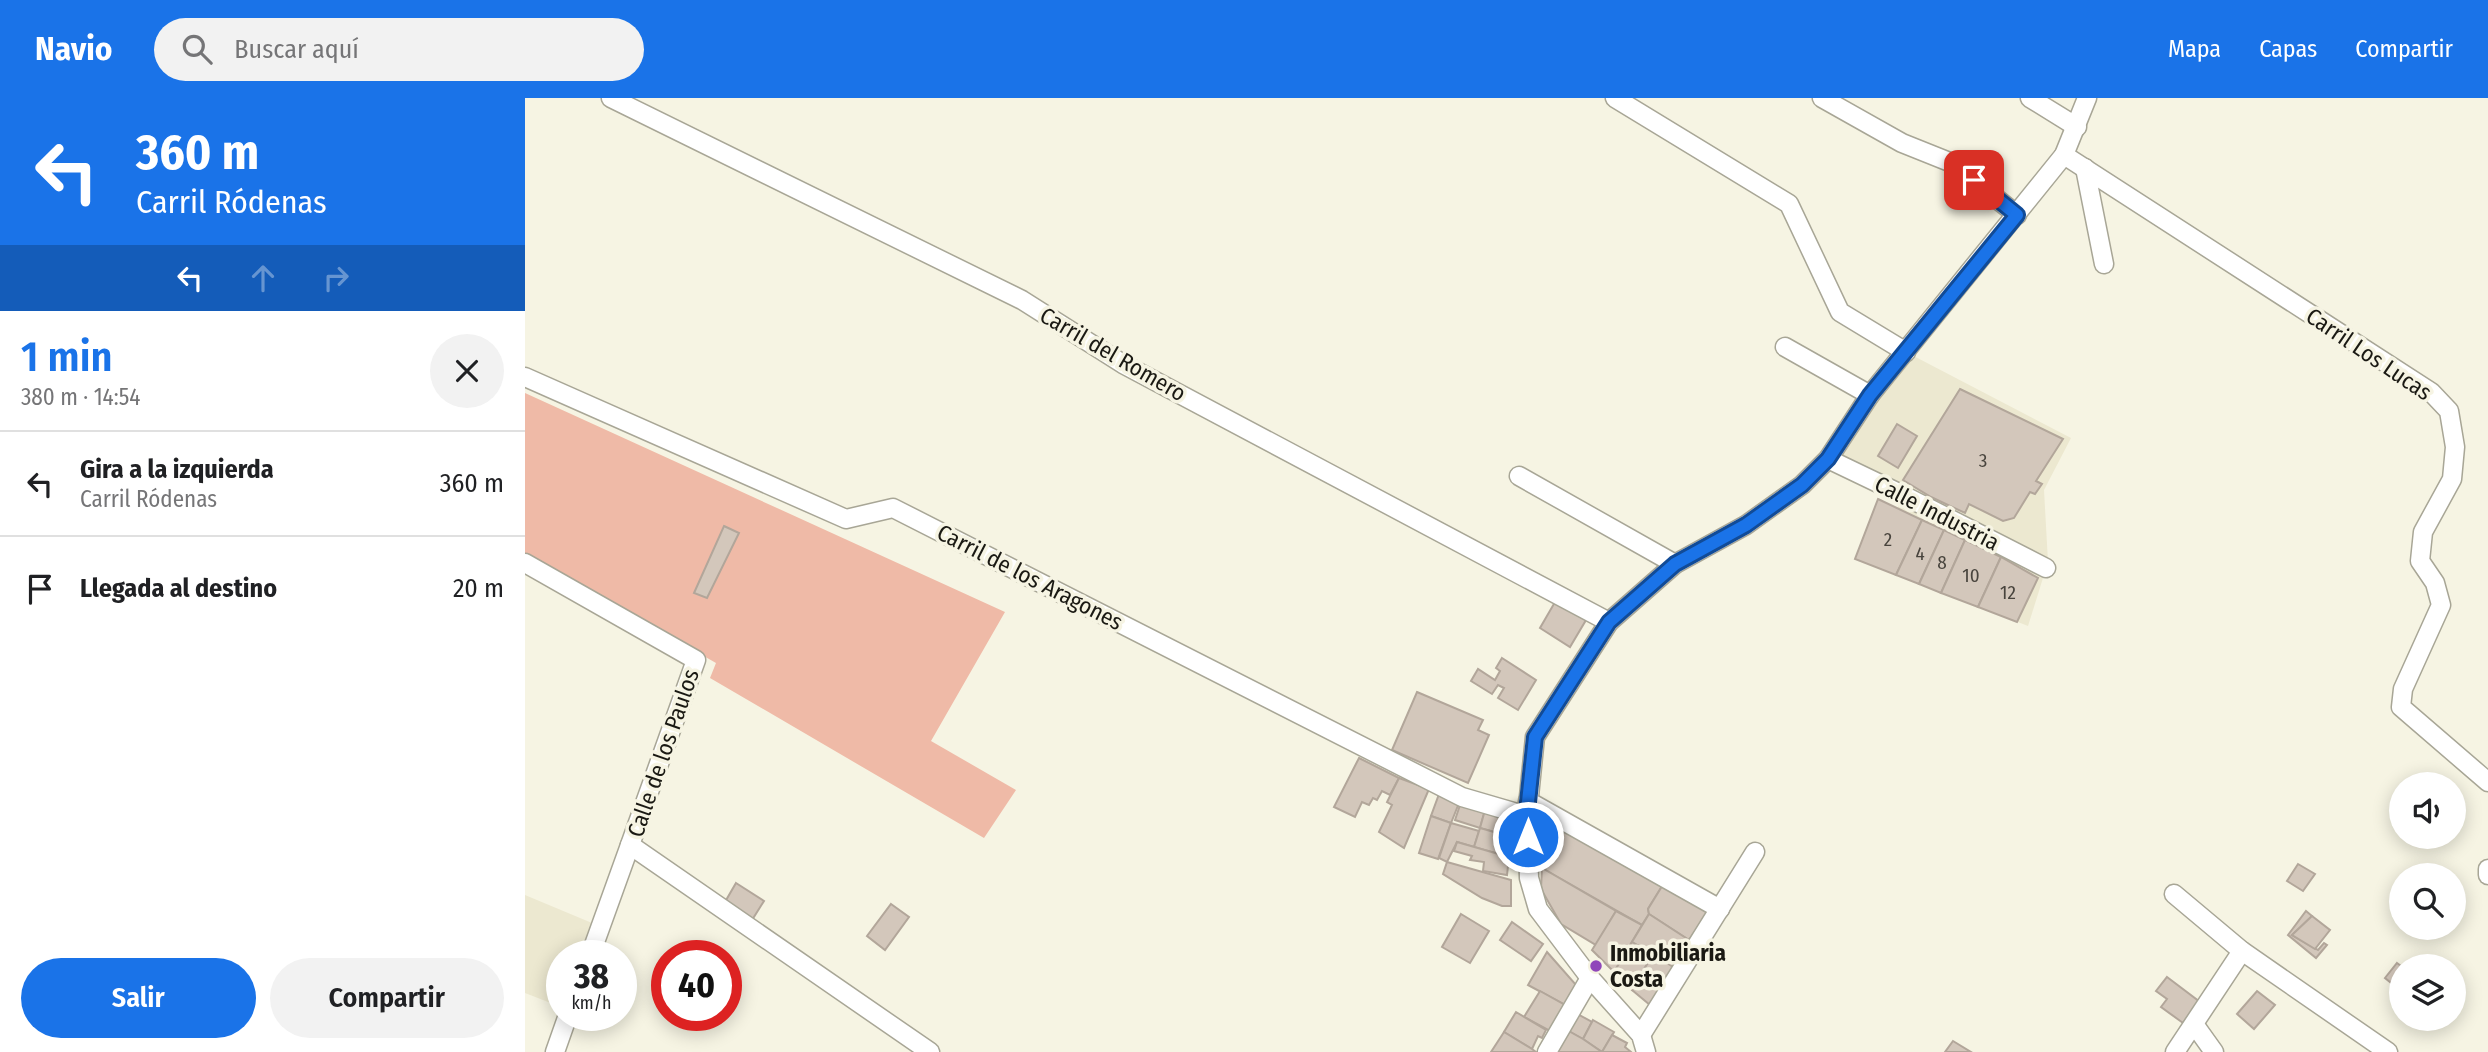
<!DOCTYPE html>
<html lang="es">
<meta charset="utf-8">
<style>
body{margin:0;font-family:"Fira Sans Condensed",sans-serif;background:#f2f2f2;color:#202124;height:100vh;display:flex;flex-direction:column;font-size:26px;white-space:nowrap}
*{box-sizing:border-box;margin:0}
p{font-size:23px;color:#757577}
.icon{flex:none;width:38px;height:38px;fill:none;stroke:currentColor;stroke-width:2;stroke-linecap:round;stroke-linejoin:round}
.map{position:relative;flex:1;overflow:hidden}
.panel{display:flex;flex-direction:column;background:#fff;width:525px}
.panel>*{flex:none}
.top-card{background:#1a73e8;color:#fff;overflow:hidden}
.tools{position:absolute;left:1864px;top:674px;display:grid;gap:14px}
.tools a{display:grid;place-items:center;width:77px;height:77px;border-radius:50%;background:#fff;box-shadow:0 4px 18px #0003;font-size:35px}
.speed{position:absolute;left:21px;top:842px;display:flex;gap:14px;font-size:35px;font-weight:700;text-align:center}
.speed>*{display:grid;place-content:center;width:91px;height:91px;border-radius:50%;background:#fff;box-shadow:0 4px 18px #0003;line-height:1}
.speed small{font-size:18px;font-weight:400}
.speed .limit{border:10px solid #d22;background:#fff;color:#111}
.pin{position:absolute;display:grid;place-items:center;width:60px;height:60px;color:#fff;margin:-30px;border-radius:14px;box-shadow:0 4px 10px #0006}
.me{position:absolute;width:77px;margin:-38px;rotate:0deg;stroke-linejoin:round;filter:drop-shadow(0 0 5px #0008)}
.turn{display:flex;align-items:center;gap:24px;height:147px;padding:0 21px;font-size:32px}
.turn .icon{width:91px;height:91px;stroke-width:2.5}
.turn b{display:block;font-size:49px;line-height:60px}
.lanes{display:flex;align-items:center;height:66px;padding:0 21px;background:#0003;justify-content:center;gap:35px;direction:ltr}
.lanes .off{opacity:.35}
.round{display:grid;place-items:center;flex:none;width:74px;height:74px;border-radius:37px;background:#f2f2f2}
.overview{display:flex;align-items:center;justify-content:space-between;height:119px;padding:0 21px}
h1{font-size:42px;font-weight:600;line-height:52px;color:#1a73e8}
.primary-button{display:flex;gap:14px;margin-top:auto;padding:14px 21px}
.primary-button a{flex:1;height:80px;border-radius:42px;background:#1a73e8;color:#fff;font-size:28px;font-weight:600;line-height:80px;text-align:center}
.primary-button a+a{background:#f2f2f2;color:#202124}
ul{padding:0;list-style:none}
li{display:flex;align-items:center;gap:21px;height:105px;padding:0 21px;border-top:2px solid #e0e0e0}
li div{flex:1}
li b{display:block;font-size:26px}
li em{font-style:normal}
header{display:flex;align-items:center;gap:42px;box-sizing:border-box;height:98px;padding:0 35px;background:#1a73e8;color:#fff}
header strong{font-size:33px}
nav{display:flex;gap:38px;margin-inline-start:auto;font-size:24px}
.search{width:490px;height:63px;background:#f2f2f2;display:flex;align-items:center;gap:18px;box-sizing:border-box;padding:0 24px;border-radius:38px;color:#757577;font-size:26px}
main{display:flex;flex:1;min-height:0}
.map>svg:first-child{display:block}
</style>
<header>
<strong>Navio</strong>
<div class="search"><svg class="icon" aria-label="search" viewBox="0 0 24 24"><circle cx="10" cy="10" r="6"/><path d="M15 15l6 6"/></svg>Buscar aquí</div>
<nav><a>Mapa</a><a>Capas</a><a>Compartir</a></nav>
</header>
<main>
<section class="panel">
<div class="top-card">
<div class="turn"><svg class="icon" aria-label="left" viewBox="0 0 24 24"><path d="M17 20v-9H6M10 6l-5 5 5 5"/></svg><div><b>360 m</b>Carril Ródenas</div></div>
<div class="lanes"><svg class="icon" aria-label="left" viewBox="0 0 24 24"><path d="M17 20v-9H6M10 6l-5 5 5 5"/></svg><svg class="icon off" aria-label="ahead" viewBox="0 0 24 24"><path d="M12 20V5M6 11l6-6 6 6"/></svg><svg class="icon off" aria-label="right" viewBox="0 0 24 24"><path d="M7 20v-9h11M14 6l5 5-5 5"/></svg></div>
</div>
<div class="overview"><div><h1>1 min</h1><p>380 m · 14:54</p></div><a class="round"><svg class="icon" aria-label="close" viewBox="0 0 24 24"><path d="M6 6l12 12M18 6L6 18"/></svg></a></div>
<ul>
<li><svg class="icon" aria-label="left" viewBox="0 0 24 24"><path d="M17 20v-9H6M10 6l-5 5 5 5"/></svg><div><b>Gira a la izquierda</b><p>Carril Ródenas</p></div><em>360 m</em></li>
<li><svg class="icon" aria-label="arrive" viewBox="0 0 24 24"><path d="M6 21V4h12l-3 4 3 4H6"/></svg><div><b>Llegada al destino</b></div><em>20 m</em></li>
</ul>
<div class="primary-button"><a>Salir</a><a>Compartir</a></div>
</section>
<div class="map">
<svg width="1963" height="954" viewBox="0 0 1963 954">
<rect width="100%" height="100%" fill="#f6f4e3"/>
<!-- built -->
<g fill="#ece8d0">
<path d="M1381,254l165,86 -27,52 4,72 -20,64 -154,-61 29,-70 -75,-36z"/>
<path d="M0,797l67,28 -12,32 -18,1 -1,51 -36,-14z"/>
</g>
<!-- park -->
<path fill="#efbaa7" d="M0,295l480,219 -74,129 85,49 -32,48 -274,-160 6,-15 -191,-109z"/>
<!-- building -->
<g fill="#d3c7bb" stroke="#b2a69a" stroke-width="2">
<path d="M1435,291l103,50 -27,42 6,3 -7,10 -5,-2 -16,26 -11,3 -34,-17 -4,9 -34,-16 -28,-17z"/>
<path d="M1372,326l20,12 -19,32 -20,-12z"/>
<path d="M1353,401l44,21 -26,55 -41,-16z"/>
<path d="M1397,422l22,10 -25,54 -23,-9z"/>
<path d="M199,428l15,7 -32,65 -13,-5z"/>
<path d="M1419,432l21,10 -24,53 -22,-9z"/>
<path d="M1440,442l36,17 -23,50 -37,-14z"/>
<path d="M1476,459l37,21 -21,44 -39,-15z"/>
<path d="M1030,504l31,18 -16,27 -30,-19z"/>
<path d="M977,560l34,22 -18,30 -20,-12 6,-10 -6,-3 -6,9 -21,-13 7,-12 17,11 5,-9 -4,-3z"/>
<path d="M892,594l66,28 -5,10 11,5 -21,48 -76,-33z"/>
<path d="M834,660l40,20 -9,17 -8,-4 -5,9 -4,-2 -4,7 -7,-3 -7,15 -21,-10z"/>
<path d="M874,680l30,11 -25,59 -25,-16 13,-27 -5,-3z"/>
<path d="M914,696l20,9 -8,20 -20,-7z"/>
<path d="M936,704l24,8 -5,18 -25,-8z"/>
<path d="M960,712l29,7 -6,19 -28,-8z"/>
<path d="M906,718l20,7 -13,36 -19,-6z"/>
<path d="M926,725l28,8 -5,16 -17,-5 -10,20 -8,-4z"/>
<path d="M955,730l35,10 -6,19 -35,-10z"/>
<path d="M1041,730l98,55 -16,26 1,5 -7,11 -100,-57z"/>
<path d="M932,744l52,15 -2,18 -24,-4 1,-9 -14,-2 2,-4 -18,-5z"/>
<path d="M922,764l64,18v26h-9l-20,-8 -39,-24z"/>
<path d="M1773,766l17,10 -12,17 -16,-10z"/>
<path d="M1017,770l74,43 -20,34 -35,-21 -20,-35z"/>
<path d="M211,785l28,18 -12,19 -27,-18z"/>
<path d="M1139,785l46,26 -21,31 -40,-26 -1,-5z"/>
<path d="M366,806l18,13 -24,33 -18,-14z"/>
<path d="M1091,813l26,14 -28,47 -22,-22z"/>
<path d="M1781,813l6,5 -20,19 26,15 6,-7 3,2 -11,13 -28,-23z"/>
<path d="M936,816l28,17 -19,32 -28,-16z"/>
<path d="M1124,816l40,26 -16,27 -41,-25z"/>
<path d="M1787,818l18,14 -15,19 -23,-14z"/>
<path d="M987,824l31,22 -12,17 -31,-21z"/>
<path d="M1107,844l21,12 -21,36 -18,-18z"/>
<path d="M1022,854l30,34 -12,19 -37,-20z"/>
<path d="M1128,856l20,13 -23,38 -18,-15z"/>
<path d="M1872,865l4,3v25l-16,-13z"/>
<path d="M1642,879l33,25 -17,21 -22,-16 6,-8 -11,-8z"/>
<path d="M1015,893l25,14 -15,26 -26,-14z"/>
<path d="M1732,893l18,14 -21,24 -17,-15z"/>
<path d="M991,914l30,18 -4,8 -4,-2 -6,13 -28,-17z"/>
<path d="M1049,914l18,10 -9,17 -18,-10z"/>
<path d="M1068,922l21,12 -12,20 -19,-13z"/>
<path d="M1040,931l18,10 19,13h-49z"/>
<path d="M979,934l28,17 4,3h-45z"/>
<path d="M1087,937l15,8 -2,4 6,5h-29z"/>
<path d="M1428,943l18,11h-26z"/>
</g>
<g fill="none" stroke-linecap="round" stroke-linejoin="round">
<!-- minor casing -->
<g stroke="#a8a696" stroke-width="21">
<g id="minor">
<path d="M86,0l411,202 101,64 486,258"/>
<path d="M1090,0l174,106 51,108 66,40"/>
<path d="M1297,0l80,45 50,20 65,52"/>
<path d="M1505,0l47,29"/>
<path d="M1539,57l367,237 18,19 6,36 -3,32 -29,53 -3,29 15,22 6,22 -38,84 -2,18 87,75"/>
<path d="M1560,70l19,96"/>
<path d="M1260,249l85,48"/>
<path d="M0,279l321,142 47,-11 569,289 65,19"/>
<path d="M1303,361l75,36 143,73"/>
<path d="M994,378l156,88"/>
<path d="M0,465l171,97 -66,185 300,207"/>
<path d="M1003,703l192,108"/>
<path d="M1963,771v6"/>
<path d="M1649,796l68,57 146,101"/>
<path d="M65,858l40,-111"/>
<path d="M1669,926l20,28"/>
<path d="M1116,937l114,-183"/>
<path d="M30,954l13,-37"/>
<path d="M1022,954l43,-74"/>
<path d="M1121,954l-5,-17 -51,-57 -52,-69 -9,-31 -2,-62 8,-79 74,-115 66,-58 71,-39 56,-40 26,-26 42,-64 194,-240 23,-57"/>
<path d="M1650,954l67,-101"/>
</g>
</g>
<!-- minor -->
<use href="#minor" stroke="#fff" stroke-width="18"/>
</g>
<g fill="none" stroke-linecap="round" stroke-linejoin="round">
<!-- route casing -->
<g stroke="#114b97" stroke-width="18">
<path id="route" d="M1003,739v-35l7,-65 74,-115 66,-58 71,-39 56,-40 26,-26 42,-64 147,-180 -43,-35"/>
</g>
<!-- route -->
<use href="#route" stroke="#1a73e8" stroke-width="12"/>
</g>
<!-- markers -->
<circle fill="#9047ba" stroke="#f6f4e3" stroke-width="2.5" cx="1071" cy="868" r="7"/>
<g text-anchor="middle" stroke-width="7" stroke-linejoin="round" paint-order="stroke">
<!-- number labels -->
<g font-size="19" fill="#48443d">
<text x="1458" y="369">3</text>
<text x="1363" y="448">2</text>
<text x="1395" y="462">4</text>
<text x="1417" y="471">8</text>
<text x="1446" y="484">10</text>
<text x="1483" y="501">12</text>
</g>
<!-- street labels -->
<g font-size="23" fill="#1a1913" stroke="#f6f4e3">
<text transform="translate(588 256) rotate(30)" y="8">Carril del Romero</text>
<text transform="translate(1844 256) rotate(34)" y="8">Carril Los Lucas</text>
<text transform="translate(1412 415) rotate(27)" y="8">Calle Industria</text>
<text transform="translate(505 479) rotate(27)" y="8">Carril de los Aragones</text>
<text transform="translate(138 655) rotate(-71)" y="8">Calle de los Paulos</text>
</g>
<!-- poi labels -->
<g font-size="23" font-weight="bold" fill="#1a1913" stroke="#f6f4e3" text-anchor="start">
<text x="1085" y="863">Inmobiliaria<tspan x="1085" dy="26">Costa</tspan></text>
</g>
</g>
</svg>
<div class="tools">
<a><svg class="icon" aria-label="sound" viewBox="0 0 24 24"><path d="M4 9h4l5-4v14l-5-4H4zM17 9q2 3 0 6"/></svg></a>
<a><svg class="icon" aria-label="search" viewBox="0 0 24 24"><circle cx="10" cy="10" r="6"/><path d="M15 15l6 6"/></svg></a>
<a><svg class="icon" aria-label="layers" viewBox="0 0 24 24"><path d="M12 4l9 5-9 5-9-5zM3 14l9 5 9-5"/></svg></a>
</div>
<div class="speed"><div>38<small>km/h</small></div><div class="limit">40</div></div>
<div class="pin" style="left:1449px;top:82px;background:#d93025"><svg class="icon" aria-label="arrive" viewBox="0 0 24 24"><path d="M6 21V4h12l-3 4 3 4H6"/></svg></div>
<svg class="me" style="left:1003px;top:739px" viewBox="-20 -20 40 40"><circle r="17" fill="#1a73e8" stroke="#fff" stroke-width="3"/><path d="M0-11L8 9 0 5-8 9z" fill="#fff"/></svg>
</div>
</main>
